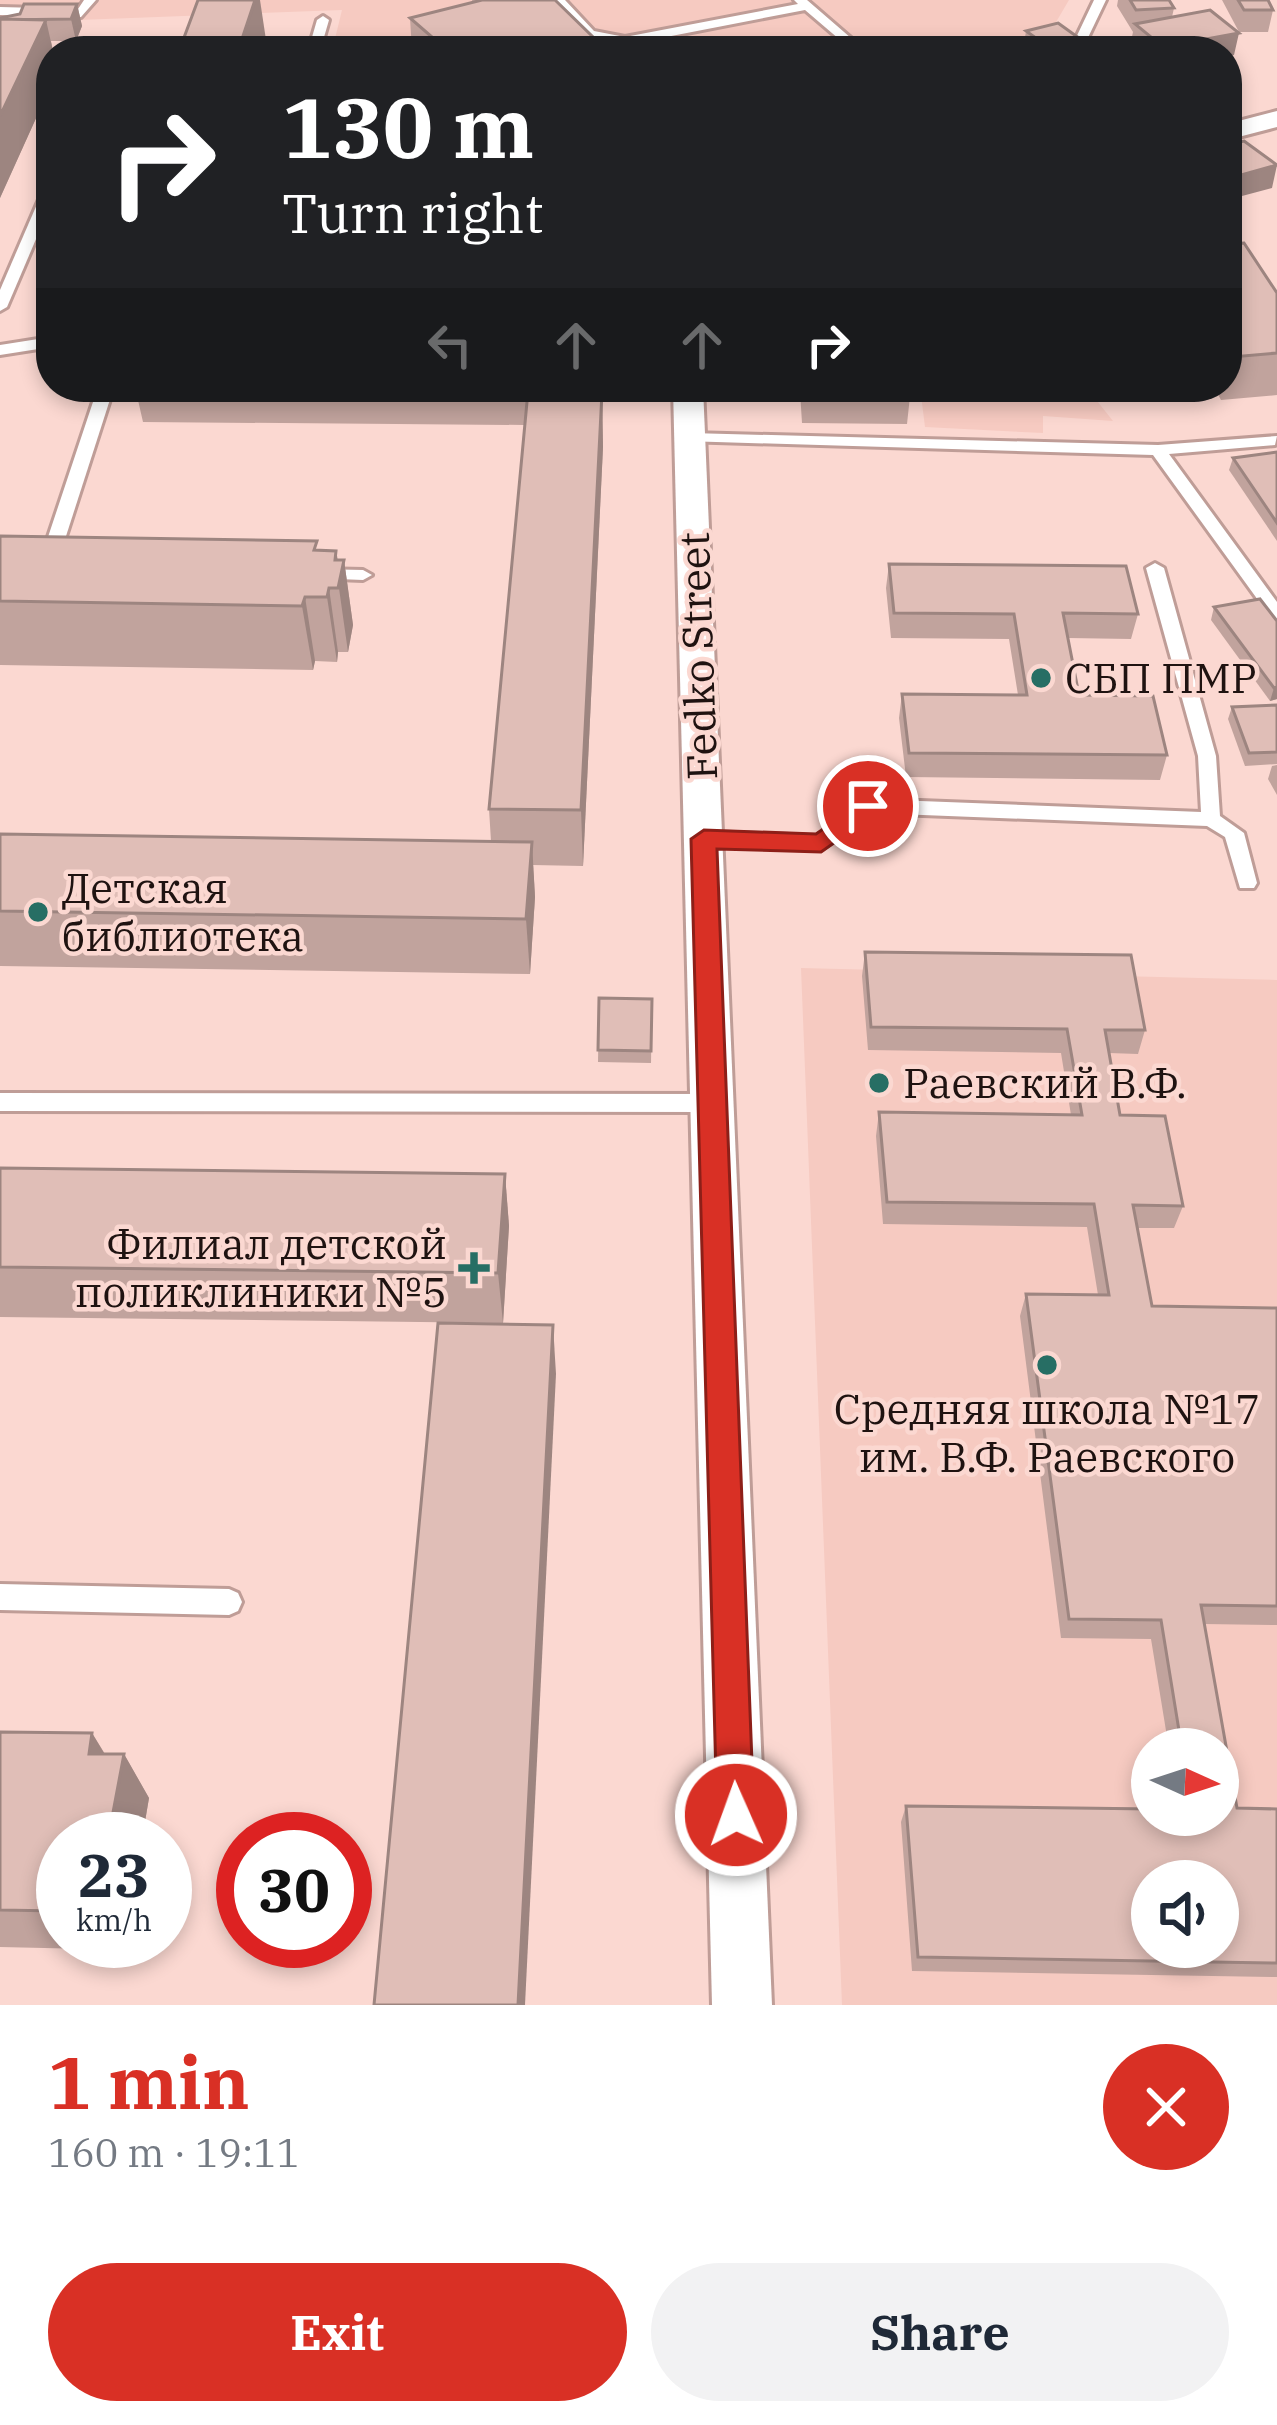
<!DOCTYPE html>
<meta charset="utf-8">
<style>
body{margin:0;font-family:"IBM Plex Serif",serif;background:#f2f2f3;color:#1f2937;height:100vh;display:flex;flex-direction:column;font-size:45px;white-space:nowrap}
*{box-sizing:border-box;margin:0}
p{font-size:39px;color:#747a83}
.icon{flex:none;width:66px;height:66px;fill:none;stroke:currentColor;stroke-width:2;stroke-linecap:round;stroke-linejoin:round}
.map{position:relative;height:2005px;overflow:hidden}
.drawer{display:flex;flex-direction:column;background:#fff;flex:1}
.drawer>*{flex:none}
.top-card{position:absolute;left:36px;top:36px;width:1206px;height:366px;border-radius:48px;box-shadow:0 6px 18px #0003;background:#202124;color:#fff;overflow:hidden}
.needle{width:78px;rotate:93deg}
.tools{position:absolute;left:1131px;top:1728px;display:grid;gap:24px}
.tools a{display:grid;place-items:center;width:108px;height:108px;border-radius:50%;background:#fff;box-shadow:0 6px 18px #0003;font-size:60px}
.speed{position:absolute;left:36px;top:1812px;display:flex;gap:24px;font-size:60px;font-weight:700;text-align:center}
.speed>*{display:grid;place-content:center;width:156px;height:156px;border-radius:50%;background:#fff;box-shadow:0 6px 18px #0003;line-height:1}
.speed small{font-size:30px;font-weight:400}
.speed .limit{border:18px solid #d22;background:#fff;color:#111}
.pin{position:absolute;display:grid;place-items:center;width:102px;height:102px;color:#fff;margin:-51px;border:6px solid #fff;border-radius:50%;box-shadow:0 3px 12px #0007}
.me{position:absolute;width:132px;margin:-66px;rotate:358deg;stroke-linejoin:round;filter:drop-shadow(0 0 9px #0008)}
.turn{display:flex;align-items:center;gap:42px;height:252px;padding:0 48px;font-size:54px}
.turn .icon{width:156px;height:156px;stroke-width:2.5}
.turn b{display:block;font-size:84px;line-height:102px}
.lanes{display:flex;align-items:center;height:114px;padding:0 48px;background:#0003;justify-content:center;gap:60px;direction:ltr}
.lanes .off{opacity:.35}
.round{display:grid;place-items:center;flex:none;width:126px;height:126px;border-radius:63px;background:#f2f2f3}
.overview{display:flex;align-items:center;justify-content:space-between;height:204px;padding:0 48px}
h1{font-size:72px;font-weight:700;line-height:90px;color:#d93025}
.button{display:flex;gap:24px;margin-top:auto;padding:24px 48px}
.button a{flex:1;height:138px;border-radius:72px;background:#d93025;color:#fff;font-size:48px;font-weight:700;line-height:138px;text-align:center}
.button a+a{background:#f2f2f3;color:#1f2937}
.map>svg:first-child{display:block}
</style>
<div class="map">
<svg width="1277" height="2005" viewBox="0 0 1277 2005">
<rect width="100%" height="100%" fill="#fbd8d1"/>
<!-- built -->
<g fill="#f6cac1" fill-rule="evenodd">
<path d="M0,0h1069l-20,34 23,17h-740l10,-41 -342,13z"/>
<path d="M920,387h166l27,34 -70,-5v17l-118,-6z"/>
<path d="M801,968l476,12v1025h-435zM1152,1749h66v66h-66zM1152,1881h66v66h-66z"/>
</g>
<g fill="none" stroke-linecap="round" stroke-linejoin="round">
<!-- service casing -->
<g stroke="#bf9d97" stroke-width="6">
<g id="service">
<path d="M84,0h12l-15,17 -81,-2v-8l78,2z"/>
<path d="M552,0h13l29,31 31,6 173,-33 -4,-4h13l59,51h-13l-48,-41 -180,35 -39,-8z"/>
<path d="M1094,0h12l-22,46 3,5h-12l-3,-5z"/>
<path d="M323,16l6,4 -9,31h-12l9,-31z"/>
<path d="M51,184v20l-44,103 -7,4v-21l44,-102z"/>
<path d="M51,337v10l-51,8v-10z"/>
<path d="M98,387h16l-56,174 -3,4h-12l-3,-4z"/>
<path d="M690,433l468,12 119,-9 -2,9 -106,9 108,148v18l-6,-2 -118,-163 -469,-14 -2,-3z"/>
<path d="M1155,563l9,5 52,188 4,60 24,17 13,50 -3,5h-14l-15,-51 -18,-11 -335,-13 -51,37 -124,-6 -3,-5 3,-5 7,-2 113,4 51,-37 333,13 -3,-56 -52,-188z"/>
<path d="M319,569l44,1 9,5 -9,5 -50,-2 -3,-4z"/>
<path d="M0,1093l713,1 8,3 3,6 -3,6 -8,3 -713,-1z"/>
<path d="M0,1584l229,5 9,4 4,9 -4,9 -9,4 -229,-5z"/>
</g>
</g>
<!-- minor casing -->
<g stroke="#bf9d97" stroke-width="6">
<g id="minor">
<path d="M1277,111v16l-50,13v-16z"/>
<path d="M673,387h30l69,1618h-60z"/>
</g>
</g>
<!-- service -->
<use href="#service" fill="#fff" fill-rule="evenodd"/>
<!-- minor -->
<use href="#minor" fill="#fff" fill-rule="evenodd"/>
</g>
<!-- wall -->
<g fill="#c1a39d">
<path d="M472,0h83l39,51 -182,-1 -2,-32 63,-14z"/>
<path d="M1118,0h51l5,8 -2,9 62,38 -7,-4h-91l-6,-5 3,-14 -16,-26z"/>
<path d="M1222,0h46l5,10 -5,22h-29z"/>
<path d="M77,4l5,22 -6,15h-25l2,10h-2v34l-51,113v-180z"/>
<path d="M1026,31l71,20h-74z"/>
<path d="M1227,244l50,49v102l-56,5 -7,-13h13z"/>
<path d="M135,387h435v5h32l1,55 -20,419 -50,-1 2,32 -5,77 -530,-8v-132l491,7 -2,-32 36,-384 -382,-3z"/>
<path d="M796,387h115l-4,37 -105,-1 -2,-32z"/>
<path d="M1277,452v89l-48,-71 4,-12z"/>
<path d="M0,536l336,15 2,9h6l9,65 -5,27h-10l-1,10 -22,-1 -2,9 -313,-5z"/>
<path d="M889,564l249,50 -7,25 -63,-1 11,57 88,60 -7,25 -254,-3 -7,-59 3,-24 116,1 -9,-56 -118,-1 -5,-50z"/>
<path d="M1214,607l63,14v78l-7,2 -59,-81z"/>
<path d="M1277,705v59l-32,2 -17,-47 4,-12z"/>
<path d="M1277,765v30l-9,-16 4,-13z"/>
<path d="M865,952l280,78 -7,24 -29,-1 11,62 63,91 -9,22h-36l14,78 125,2v317l-73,-1 33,184 40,1v168l-365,-6 -11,-149 5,-16 312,9v-66h-49l-18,-110 -90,-1 -41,-322 6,-22 72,1 -11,-68 -204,-3 -7,-88 3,-24 192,3 -10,-62 -193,-3 -6,-74z"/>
<path d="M599,998l53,1 -1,64 -53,-1z"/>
<path d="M0,1168l505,6 4,52 -6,97 -503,-6z"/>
<path d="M0,1732l92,1 13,21h19l25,44 -7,41h-79v102h26l-1,8 -88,-2z"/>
</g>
<!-- shaded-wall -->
<g fill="#9d8580">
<path d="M255,0h5l6,40 -4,11h-24z"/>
<path d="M77,4l5,22 -6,15 -5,-22z"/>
<path d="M46,20l7,31h-2v34l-51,113v-82z"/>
<path d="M1239,33l-5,22 -7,2v-6h-65l1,-4z"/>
<path d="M594,38v13h-89z"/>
<path d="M1277,165l-5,23 -45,12v-21z"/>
<path d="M602,392l1,55 -20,419 -2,-56z"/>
<path d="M336,551l4,28 4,-19 9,65 -5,27 -13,-92z"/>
<path d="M329,588l9,64 -1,10 -10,-65z"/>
<path d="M305,597l10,64 -2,9 -11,-64z"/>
<path d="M1277,687v12l-7,2 4,-13z"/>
<path d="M532,842l3,55 -5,77 -4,-55z"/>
<path d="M505,1174l4,52 -6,97 -5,-50z"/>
<path d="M553,1325l3,49 -31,631h-7z"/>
<path d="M92,1733l27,45 5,-24 25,44 -7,41h-34l-19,-85z"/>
<path d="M61,1891l2,2v24l-5,-6z"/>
</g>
<!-- building -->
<g fill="#e0beb7" stroke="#9d8580" stroke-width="3" fill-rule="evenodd">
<path d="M198,0h57l-17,51h-59z"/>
<path d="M482,0h73l39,38 -89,13h-57l-38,-33z"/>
<path d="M1130,0h39l5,8 -38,2z"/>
<path d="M1238,0h30l5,10h-29z"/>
<path d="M24,4h53l-6,15 -71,1v-2l20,-4z"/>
<path d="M1210,10l29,23 -76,14 -28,-23z"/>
<path d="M0,19l46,1 -46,96z"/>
<path d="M1058,23l39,28h-43l-28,-20z"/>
<path d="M1244,141l33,24 -50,14v-34z"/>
<path d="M1244,243l33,50v60l-45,4 -5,-9v-104z"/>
<rect x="804" y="387" width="107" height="2"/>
<path d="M528,391l74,1 -21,418 -92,-1z"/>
<path d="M1277,452v71l-44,-65z"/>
<path d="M0,536l317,5 -3,9 22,1 -1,9h9l-6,28h-9l-2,9h-22l-3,9 -302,-5z"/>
<path d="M889,564l237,2 12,48 -75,-1 16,82 74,1 14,59 -258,-2 -7,-59 125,1 -13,-81 -120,-1z"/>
<path d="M1260,599l17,22v66l-3,1 -60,-81z"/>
<path d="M1277,705v47l-28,1 -17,-46z"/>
<path d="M0,834l532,8 -6,77 -526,-8z"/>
<path d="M865,952l266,3 14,75h-40l15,85 45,1 18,90 -50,-1 19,101 125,2v298l-76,-1 36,203 40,1v154l-359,-6 -12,-151 246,3v6h66v-66h-36l-21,-129 -92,-1 -43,-325 83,1 -15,-91 -207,-2 -8,-90 203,3 -15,-86 -196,-2zM1152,1881h66v66h-66z"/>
<path d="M599,998l53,1 -1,52 -53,-1z"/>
<path d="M0,1168l505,6 -7,99 -498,-6z"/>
<path d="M438,1323l115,2 -35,680h-144z"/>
<path d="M0,1732l92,1 -3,21h35l-16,85h-45v52h-2l-3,20 -58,-1z"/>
</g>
<!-- route -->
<path fill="#d93025" stroke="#8d1f18" stroke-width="3" d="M868,798l13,8 -4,7 -56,39 -104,-3 37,966 -5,13 -13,5 -13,-5 -6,-13 -26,-976 13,-9 112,4z"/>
<!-- markers -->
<g fill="#276e64" stroke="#fbd8d1" stroke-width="4.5">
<circle cx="1041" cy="678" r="12"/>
<circle cx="38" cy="912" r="12"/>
<circle cx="879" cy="1083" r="12"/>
<path d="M468 1250h12v12h12v12h-12v12h-12v-12h-12v-12h12z"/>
<circle cx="1047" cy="1365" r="12"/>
</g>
<g text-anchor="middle" stroke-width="9" stroke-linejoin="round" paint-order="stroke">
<!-- street labels -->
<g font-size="42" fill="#1f1311" stroke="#fbd8d1">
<text transform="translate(698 656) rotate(-92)" y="15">Fedko Street</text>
</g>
<!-- poi labels -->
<g font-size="42" fill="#1f1311" stroke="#fbd8d1" text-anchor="start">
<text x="1065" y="693">СБП ПМР</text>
<text x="62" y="903">Детская<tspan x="62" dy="48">библиотека</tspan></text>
<text x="903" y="1098">Раевский В.Ф.</text>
<text x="447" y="1259" text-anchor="end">Филиал детской<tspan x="447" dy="48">поликлиники №5</tspan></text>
<text x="1047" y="1424" text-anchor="middle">Средняя школа №17<tspan x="1047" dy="48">им. В.Ф. Раевского</tspan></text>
</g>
</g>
</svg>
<div class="tools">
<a><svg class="needle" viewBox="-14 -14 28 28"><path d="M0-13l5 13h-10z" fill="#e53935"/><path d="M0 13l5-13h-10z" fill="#747a83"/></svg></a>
<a><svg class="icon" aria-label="sound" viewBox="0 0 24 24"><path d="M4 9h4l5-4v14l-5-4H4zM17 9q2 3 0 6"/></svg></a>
</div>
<div class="speed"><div>23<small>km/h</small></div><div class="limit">30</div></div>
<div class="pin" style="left:868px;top:806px;background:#d93025"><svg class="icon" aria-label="arrive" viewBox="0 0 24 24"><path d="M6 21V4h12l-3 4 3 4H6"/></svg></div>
<svg class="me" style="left:736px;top:1815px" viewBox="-20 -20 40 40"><circle r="17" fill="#d93025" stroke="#fff" stroke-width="3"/><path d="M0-11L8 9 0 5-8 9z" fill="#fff"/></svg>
<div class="top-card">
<div class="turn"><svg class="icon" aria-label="right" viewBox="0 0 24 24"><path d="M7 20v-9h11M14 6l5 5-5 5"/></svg><div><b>130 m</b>Turn right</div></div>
<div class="lanes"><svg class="icon off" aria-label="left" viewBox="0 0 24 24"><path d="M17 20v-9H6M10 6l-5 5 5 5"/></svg><svg class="icon off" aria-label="ahead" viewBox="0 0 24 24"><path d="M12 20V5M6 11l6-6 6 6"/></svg><svg class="icon off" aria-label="ahead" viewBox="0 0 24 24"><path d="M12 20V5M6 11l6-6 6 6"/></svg><svg class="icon" aria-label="right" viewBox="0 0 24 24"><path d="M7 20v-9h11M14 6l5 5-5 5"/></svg></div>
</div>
</div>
<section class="drawer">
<div class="overview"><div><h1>1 min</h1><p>160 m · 19:11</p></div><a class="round" style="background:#d93025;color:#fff"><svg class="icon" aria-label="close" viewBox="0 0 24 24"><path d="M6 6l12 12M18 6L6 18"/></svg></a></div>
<div class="button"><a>Exit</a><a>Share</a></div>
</section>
